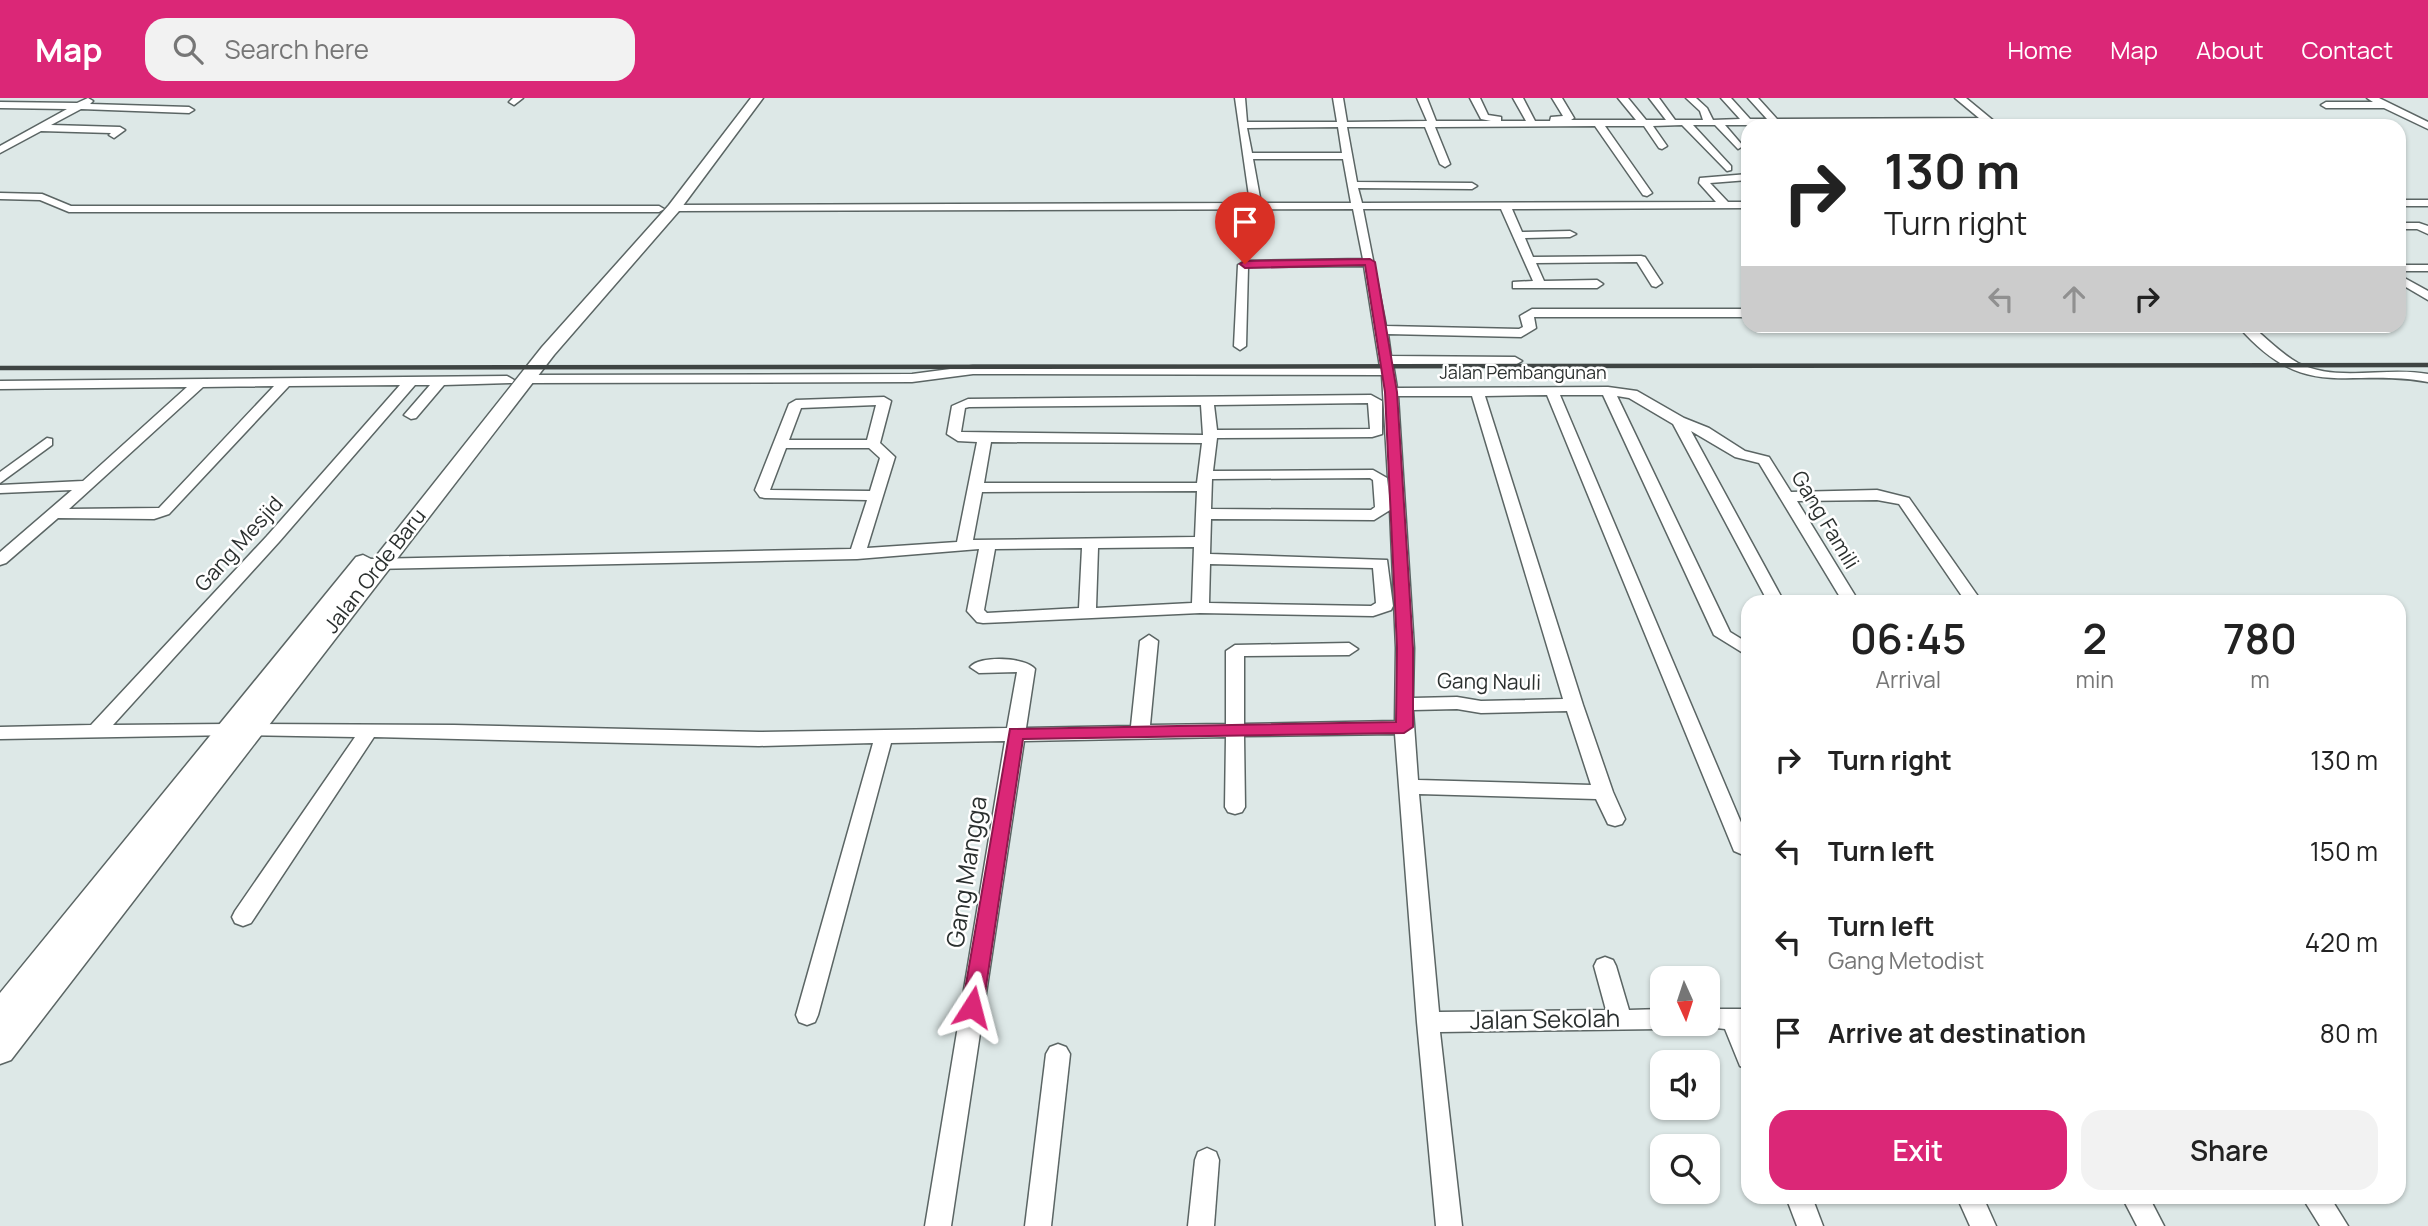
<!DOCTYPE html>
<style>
body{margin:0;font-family:Manrope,sans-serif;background:#f2f2f2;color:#222;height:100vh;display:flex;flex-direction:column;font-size:26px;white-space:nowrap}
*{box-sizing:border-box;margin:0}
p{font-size:23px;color:#767676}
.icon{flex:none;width:38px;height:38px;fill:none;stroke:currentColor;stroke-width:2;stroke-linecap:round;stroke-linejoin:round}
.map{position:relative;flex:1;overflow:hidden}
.sheet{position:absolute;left:1741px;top:497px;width:665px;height:609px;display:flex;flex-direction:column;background:#fff;border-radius:21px;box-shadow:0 2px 5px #0004}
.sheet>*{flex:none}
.banner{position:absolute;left:1741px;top:21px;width:665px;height:214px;border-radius:21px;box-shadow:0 2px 5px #0004;background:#fff;color:#222;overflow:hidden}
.needle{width:46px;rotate:177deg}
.tools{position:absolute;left:1650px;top:868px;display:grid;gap:14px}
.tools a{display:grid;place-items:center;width:70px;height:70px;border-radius:14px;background:#fff;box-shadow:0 2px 5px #0004;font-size:35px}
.pin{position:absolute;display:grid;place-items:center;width:60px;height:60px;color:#fff;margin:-72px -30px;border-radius:50% 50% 50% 0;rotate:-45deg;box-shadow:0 0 7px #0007}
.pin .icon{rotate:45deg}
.me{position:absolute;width:77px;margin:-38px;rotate:9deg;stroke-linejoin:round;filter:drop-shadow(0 0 5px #0008)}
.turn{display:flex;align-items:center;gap:24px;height:147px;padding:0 28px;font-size:32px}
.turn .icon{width:91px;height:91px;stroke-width:2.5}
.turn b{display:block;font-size:49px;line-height:60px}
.lanes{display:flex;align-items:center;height:66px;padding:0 28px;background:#0003;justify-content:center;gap:35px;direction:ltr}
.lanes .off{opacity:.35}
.eta{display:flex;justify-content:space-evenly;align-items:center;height:119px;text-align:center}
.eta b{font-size:42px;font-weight:600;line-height:49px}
.cta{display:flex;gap:14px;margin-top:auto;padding:14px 28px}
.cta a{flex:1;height:80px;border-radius:21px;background:#db2777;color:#fff;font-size:28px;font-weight:600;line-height:80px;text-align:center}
.cta a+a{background:#f2f2f2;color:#222}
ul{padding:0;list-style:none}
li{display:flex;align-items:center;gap:21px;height:91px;padding:0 28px}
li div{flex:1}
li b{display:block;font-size:26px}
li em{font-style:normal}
header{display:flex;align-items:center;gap:42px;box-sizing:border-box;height:98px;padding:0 35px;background:#db2777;color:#fff}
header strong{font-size:33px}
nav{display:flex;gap:38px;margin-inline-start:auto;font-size:24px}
.search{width:490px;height:63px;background:#f2f2f2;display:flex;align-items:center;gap:18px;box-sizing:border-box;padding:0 24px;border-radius:21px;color:#767676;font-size:26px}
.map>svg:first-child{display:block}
</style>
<header>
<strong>Map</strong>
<div class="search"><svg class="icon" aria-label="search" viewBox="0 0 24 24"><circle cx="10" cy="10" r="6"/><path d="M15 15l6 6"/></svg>Search here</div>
<nav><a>Home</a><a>Map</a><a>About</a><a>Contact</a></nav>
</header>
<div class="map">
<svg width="2428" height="1128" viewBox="0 0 2428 1128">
<rect width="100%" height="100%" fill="#dde8e7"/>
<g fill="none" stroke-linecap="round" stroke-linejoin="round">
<!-- minor casing -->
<g stroke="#5b6564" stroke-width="3">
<g id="minor">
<path d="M88,0l5,3 -3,3 99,3 5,3 -5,3 -108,-4 -30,16 69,2 5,3 -11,8 -5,-3 2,-2 -70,-2 -41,22v-7l67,-37 -67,-1v-6l77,1z"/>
<path d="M513,0h10l-9,7 -5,-3z"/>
<path d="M1235,0h10l2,24h90l-4,-24h10l4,24 80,-1 -10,-23h10l9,23h55l-10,-2 -11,-21h10l8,17 13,2v4h25l-13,-23h10l12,23h15l1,-4 12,-1 -11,-18h10l12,20 -3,2h65l-18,-22h10l18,22h20l-17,-22h10l16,22h28l-3,-9 -14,-13h10l11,10 6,12 27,-1 -19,-21h10l19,21h17l-19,-21h10l19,21 202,-1 -24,-20h11l29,24 -5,3h-265l18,21 -5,3 -23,-24h-22l38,41v4l-4,1 -45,-46 -29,1 14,20 -5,3 -3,-1 -15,-22h-39l47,67 -5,3 -4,-1 -48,-69 -160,1 15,37 -5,3 -5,-3 -15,-37h-78l10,55 115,1 5,3 -5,3 -114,-1 4,15 354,-1 -17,-19 1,-5 48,-4v6l-38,3 18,19h20v6l-236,1 10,23 48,-1 6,3 -6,3 -45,1 8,19 108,-1 4,1 17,26 -6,4 -4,-1 -15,-24 -101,1 8,18 53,-1 6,4 -6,4h-84v-6l20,-1 -32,-72h-138l23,117 133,3 4,-2 -3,-11 12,-7h216v8h-214l2,11 -15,9 -133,-3 3,22 124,1 7,4 -7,4 -122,-1 4,24 211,-1 29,4 47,27 25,10 36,23 24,6 22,35 86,-2 32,8 73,104h-16l-67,-98 -22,-4 -80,1 62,101h-16l-84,-139 -24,-6 -44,-26 92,169 -15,2 -95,-178 -44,-26 -12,-2 113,236 18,11v13l-34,-21 -111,-240h-43l188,444v12l-7,3 -7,-3 -187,-456 -62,1 98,309 30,87 12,27 -3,5 -7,2 -7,-2 -12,-25 -177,-5 20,218 167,-2 -12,-44 3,-6 8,-3 8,3 3,6 13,44 33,-1v15h9l-9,5 -222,3 22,194h-26l-19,-204 -22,-288 -151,2 1,71 -3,5 -7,2 -7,-2 -3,-5 1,-70 -202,4 -73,485h-26l80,-485 -114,2 -73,272 -3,7 -8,3 -8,-3 -3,-7 77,-272 -114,3 -385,-9 -123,186 -8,3 -8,-3 -3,-6 3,-6 120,-174 -111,-2 -2,-5 2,-5 7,-1 203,1 305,7 248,-4 10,-56 -38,1 -9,-6c10,-12 55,-10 65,2l-9,59 105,-2 9,-85 9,-6 9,6 -8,84 76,-1v-73l9,-6 114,-2 9,6 -9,6 -105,1v68l151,-3 1,-73 -6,-138 -16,10 -163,-1 -1,35 177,6 6,46 -2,4 -18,6 -173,-3 -217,10 -6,-1 -10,-11 12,-62 -122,10 -486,10 -8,-5 8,-5 480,-10 16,-49 -102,-2 -5,-1 -5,-7 34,-86 7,-4 88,-3 7,4 -11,42 15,14 -28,91 90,-6 20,-100 -19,-1 -11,-7 5,-28 16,-7 403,-4 11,6v33l-10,3 -155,1 -4,33 160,-1 14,8 2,17 -7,-120 -409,-1 -61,8 -385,1 -7,-4 7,-4 385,-1 61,-8 407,1 -16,-101 -116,1 -2,79 -6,4 -6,-4 4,-81 7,-4 118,-2 -10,-50 -679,2 -5,-3 5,-3 576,-2zM1338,29l4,26h-90l-5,-25zM1253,61h90l8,44h-90zM1398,298h74l91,303 -82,2 -24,-4 -44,1 1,-50zM1368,305l2,26 -153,1 -3,-25zM876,307l-9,35h-78l12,-32zM1201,307l2,30 -242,-3 4,-24 4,-1zM991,344l211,1 -5,40h-213zM786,350h83l11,10 -10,33 -100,-1zM1370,380l3,2 2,27 -4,3 -160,-1 1,-30zM1197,393l-2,46 -222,3 9,-48zM1194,449l-2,56 -96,5 2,-60zM1082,450l-3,60 -92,5 -3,-3 11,-61zM1210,466l163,4 3,35 -5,3 -162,-3zM1457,611l24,4 86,-2 24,74 -173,-5 -5,-70z"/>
<path d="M2367,0h12l49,24v7l-44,-21h-58l-5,-3 5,-3h47z"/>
<path d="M0,95l42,1 29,12h588l5,3 -5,3h-590l-29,-12 -40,-1z"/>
<rect x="2399" y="102" width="29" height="6"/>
<path d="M2399,125h20l9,3v8l-11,-5h-18z"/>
<rect x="2399" y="167" width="29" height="6"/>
<path d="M2399,177l29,16v9l-29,-17z"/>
<path d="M2238,228h13c16,12 29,27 47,37 39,20 88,3 130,11v8c-83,-15 -122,22 -190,-56z"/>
<path d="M507,278l7,4 -2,3 -68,2 -28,33 -5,1 -7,-4 26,-30h-15l-136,157 -166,183 115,-1 7,1 2,5 -2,5 -235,4v-12l91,-2 176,-189 133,-151 -111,1 -120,128 -15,5 -96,-1 -52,45 -6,2v-13l72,-62 -72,3v-8l83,-4 104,-94 -187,2v-8zM274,288l-115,122 -90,1 134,-122z"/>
<path d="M47,340l5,1v6l-52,38v-11z"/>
<path d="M1708,911h40v60l-8,-3 -15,-37 -25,-3 -1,-2h9z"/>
<path d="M1058,946l8,3 4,7 -19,172h-26l21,-172 4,-7z"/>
<path d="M1207,1050l9,4 3,8 -5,66h-26l7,-66 3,-8z"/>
<path d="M1786,1099h26l11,29h-26z"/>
<path d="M1957,1099h26l13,29h-26z"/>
<path d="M2122,1099h27l15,29h-27z"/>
<path d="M2302,1099h28l18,29h-28z"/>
</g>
</g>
<!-- major casing -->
<g stroke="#5b6564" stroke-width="3">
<path id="major" d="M751,0h12l-84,113 -125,144 -543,705 -11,4v-71l356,-436 7,-2 10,5 169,-213 127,-142z"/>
</g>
<!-- minor -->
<use href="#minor" fill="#fff" fill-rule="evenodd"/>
<!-- major -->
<use href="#major" fill="#fff" fill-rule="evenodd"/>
<!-- rail -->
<path stroke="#3e4443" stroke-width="4.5" d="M0,270l2428,-3"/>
</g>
<!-- route -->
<path fill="#db2777" stroke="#8e194d" stroke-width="2" d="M1370,161l5,3 22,130 16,256v79l-9,6 -381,6 -40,268 -3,6 -8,3 -7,-3 -3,-6 48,-278 386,-7 1,-74 -12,-256 -20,-127 -120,3 -5,-4 5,-3z"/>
<g text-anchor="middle" stroke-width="5" stroke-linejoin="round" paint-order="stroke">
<!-- far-street labels -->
<g font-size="18" fill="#2b302f" stroke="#fff">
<text x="1523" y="281">Jalan Pembangunan</text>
</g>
<!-- street labels -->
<g font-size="21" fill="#2b302f" stroke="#fff">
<text transform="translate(1825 422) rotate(59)" y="7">Gang Famili</text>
<text transform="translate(239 446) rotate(-48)" y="7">Gang Mesjid</text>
<text transform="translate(375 473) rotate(-52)" y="7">Jalan Orde Baru</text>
<text transform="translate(1489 584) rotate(1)" y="7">Gang Nauli</text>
</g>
<!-- near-street labels -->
<g font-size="24" fill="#2b302f" stroke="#fff">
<text transform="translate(967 774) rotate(-81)" y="8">Gang Mangga</text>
<text transform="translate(1545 922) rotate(-1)" y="8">Jalan Sekolah</text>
</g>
</g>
</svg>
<div class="tools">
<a><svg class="needle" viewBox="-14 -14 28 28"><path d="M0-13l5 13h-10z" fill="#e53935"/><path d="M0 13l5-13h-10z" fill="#767676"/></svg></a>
<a><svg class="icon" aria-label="sound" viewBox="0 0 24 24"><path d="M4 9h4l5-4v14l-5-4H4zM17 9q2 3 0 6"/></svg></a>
<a><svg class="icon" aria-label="search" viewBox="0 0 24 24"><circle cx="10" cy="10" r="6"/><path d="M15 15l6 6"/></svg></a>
</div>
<div class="pin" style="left:1245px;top:166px;background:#d93025"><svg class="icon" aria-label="arrive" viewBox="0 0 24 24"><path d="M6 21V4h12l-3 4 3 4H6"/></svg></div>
<svg class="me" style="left:972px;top:909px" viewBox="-20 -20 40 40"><path d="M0-17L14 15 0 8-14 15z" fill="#db2777" stroke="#fff" stroke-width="4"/></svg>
<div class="banner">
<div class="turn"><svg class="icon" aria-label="right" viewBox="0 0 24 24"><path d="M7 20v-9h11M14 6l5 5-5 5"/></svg><div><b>130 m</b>Turn right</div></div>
<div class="lanes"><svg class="icon off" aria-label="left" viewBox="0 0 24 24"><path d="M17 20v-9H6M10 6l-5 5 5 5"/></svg><svg class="icon off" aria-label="ahead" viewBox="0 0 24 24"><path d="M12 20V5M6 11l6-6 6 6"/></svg><svg class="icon" aria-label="right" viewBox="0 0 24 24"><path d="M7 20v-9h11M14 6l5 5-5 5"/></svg></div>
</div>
<section class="sheet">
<div class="eta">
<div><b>06:45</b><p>Arrival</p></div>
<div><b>2</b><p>min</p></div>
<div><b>780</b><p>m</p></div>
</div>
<ul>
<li><svg class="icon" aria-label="right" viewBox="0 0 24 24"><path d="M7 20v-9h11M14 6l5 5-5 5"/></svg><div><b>Turn right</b></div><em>130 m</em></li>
<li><svg class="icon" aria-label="left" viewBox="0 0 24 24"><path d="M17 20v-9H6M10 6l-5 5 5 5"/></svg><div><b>Turn left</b></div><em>150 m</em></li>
<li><svg class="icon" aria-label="left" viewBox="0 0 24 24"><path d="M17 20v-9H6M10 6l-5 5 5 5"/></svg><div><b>Turn left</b><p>Gang Metodist</p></div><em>420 m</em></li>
<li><svg class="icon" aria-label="arrive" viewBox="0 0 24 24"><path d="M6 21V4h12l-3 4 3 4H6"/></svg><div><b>Arrive at destination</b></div><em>80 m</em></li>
</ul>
<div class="cta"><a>Exit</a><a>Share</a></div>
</section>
</div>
